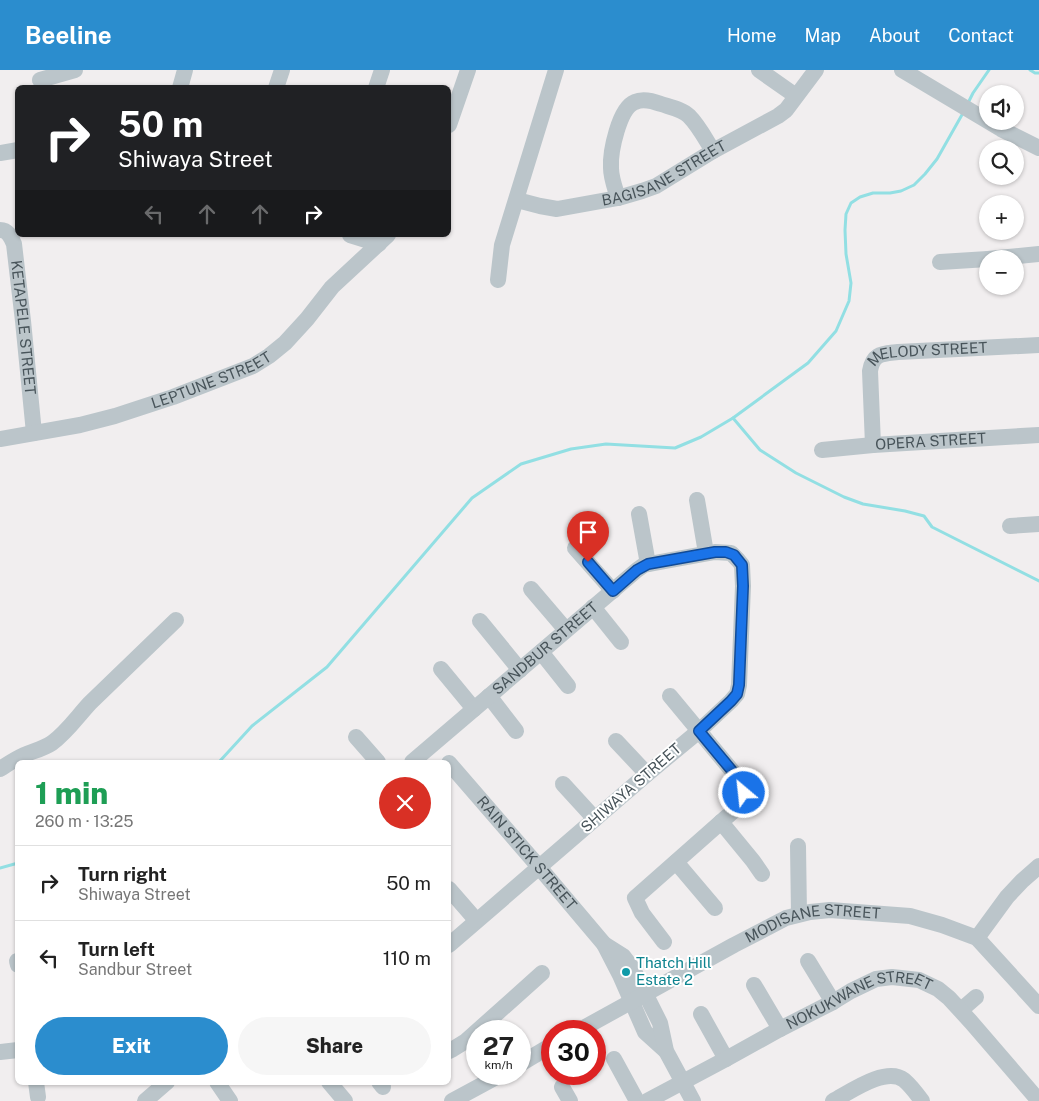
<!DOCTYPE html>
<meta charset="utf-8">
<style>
body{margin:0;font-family:"Public Sans",sans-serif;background:#f6f6f6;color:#222;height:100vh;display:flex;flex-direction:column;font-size:19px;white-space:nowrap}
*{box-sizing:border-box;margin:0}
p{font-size:16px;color:#767676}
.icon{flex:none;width:28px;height:28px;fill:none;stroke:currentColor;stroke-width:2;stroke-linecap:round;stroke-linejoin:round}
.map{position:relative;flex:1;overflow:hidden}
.drawer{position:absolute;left:15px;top:690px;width:436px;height:325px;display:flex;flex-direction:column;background:#fff;border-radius:8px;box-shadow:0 1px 4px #0004}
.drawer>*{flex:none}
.guide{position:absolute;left:15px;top:15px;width:436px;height:152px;border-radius:8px;box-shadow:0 1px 4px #0004;background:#202124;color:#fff;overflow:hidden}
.buttons{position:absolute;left:979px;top:15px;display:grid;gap:10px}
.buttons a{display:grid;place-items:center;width:45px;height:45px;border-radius:50%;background:#fff;box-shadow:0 1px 4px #0004;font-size:25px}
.speed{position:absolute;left:466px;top:950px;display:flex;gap:10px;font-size:25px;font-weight:700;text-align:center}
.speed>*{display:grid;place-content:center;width:65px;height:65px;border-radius:50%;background:#fff;box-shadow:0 1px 4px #0004;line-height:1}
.speed small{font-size:12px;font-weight:400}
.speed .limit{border:8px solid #d22;background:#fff;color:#111}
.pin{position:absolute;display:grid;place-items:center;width:42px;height:42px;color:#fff;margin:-51px -21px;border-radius:50% 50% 50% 0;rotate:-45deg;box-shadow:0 0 5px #0007}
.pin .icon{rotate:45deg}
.me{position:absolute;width:55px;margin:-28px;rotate:332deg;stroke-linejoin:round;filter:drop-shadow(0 0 4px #0008)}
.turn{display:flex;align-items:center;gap:18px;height:105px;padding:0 20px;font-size:22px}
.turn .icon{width:65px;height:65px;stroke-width:2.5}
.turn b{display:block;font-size:35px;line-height:42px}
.lanes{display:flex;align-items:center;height:48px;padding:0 20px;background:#0003;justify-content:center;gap:25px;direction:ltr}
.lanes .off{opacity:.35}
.round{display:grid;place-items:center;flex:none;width:52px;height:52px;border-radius:26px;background:#f6f6f6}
.summary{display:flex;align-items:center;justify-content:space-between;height:85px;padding:0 20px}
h1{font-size:30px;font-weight:800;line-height:38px;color:#1e9e55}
.button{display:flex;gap:10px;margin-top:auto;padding:10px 20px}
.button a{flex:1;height:58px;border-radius:30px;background:#2b8dce;color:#fff;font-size:20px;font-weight:800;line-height:58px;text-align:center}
.button a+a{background:#f6f6f6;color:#222}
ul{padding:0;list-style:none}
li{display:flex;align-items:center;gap:15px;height:75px;padding:0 20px;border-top:1px solid #e0e0e0}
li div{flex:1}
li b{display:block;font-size:19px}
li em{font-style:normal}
header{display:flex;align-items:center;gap:30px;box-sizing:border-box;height:70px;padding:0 25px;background:#2b8dce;color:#fff}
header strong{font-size:24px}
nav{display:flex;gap:28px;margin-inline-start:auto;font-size:18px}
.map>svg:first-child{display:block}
</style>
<header>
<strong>Beeline</strong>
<nav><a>Home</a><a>Map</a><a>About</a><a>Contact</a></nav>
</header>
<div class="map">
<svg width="1039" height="1031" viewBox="0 0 1039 1031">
<rect width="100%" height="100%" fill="#f1eeef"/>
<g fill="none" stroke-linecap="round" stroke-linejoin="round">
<!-- stream -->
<g stroke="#92dfe3" stroke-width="3">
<path d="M1030,0l5,3h4"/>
<path d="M968,33l5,-10 16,-23"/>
<path d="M733,348l27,32 36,23 48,24 19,7 42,7 19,5 8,11 107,54"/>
<path d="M219,692l33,-36 75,-59 145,-169 49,-34 50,-15 35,-5 69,4 26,-11 32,-19 75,-55 28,-32 13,-30 2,-18 -5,-29 -1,-24 1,-16 5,-11 9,-6 13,-4h17l11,-2 13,-6 11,-11 12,-15 26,-46"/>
<path d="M0,798l18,-5"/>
</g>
<!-- minor -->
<g stroke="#bbc5ca" stroke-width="16">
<path d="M759,0l37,26"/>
<path d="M902,0l99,59 38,19"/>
<path d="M40,10l35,-10"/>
<path d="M180,18l5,-18"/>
<path d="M276,18l6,-18"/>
<path d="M376,18l6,-18"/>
<path d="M449,55l19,-55"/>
<path d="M0,83l18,-3"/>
<path d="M618,128c-3,-10 -7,-20 -7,-30 -1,-16 8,-60 24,-66 8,-4 18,-1 26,2 9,3 21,5 28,12 10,10 17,24 24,35"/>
<path id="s1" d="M517,130l23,6 17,3 61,-11 24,-7 14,-5 57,-35 65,-35 8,-6 30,-40"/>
<path id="s2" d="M0,160c8,0 11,7 14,14l9,77 11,112"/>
<path d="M350,165l29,9"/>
<path d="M988,189l51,-5"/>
<path d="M940,192l48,-3"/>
<path d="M498,210l4,-35 54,-175"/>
<path id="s3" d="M0,369l80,-14 35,-9 58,-19 80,-31 16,-10 16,-13 22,-24 25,-32 56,-52"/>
<path id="s4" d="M873,375l-3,-74c3,-18 12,-17 28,-19l141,-7"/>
<path id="s5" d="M822,380l51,-5 166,-10"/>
<path d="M697,430l9,53"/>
<path d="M639,444l9,50"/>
<path d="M1010,456l29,-2"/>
<path d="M575,478l38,43"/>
<path d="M531,519l35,41"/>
<path d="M593,537l28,35"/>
<path d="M480,551l40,49"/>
<path d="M541,582l27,34"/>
<path d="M441,599l33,40"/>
<path d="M489,626l27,35"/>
<path d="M356,667l22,25"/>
<path d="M616,671l31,33"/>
<path id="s6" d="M412,692l225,-192 7,-5 16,-3 55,-10 16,1 7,7 4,5 1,21 -4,99 -2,9 -6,7 -32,30 -52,43 -198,171"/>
<path id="s7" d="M449,693l90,104 65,77 16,31 25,57 21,19"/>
<path d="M0,699c8,-5 15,-10 24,-14 9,-4 19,-6 28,-12 15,-11 25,-26 38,-40l86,-83"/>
<path d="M563,714l32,35"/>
<path d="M721,752l32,39 9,13"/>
<path d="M798,776l1,68"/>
<path d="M676,792l39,46"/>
<path d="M449,819l27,31"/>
<path d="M977,868l30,-41 15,-16 17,-15"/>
<path d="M664,872l-22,-29 -7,-15 103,-91c8,-10 6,-19 0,-29l-68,-82"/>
<path d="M604,874l19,12 10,13 27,54 6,28 27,50"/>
<path d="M17,891l1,4"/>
<path d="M808,891l25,41"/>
<path d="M754,915l26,44"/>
<path d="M961,940l15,-13"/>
<path d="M701,944l25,45"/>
<path id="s8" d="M578,961l156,-86 52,-27 24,-6 20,-2 80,6 32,9 35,13 62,68"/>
<path d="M449,981l4,-2 13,-8 76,-68"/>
<path d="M0,982l18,-2"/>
<path d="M614,989l23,42"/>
<path d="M520,994l32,-19"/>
<path d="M36,1012l2,15"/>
<path d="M217,1012l13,19"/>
<path d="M329,1012l16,19"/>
<path d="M379,1012l4,5"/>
<path d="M562,1017l8,14"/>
<path d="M145,1031l22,-19"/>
<path d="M452,1031l50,-27"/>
<path id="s9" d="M647,1031l79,-42 54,-30 53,-27 18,-11 25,-12 16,-2 27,3 19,9 11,9 22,24 68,79"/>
<path d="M833,1031c17,-9 53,-35 71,-21 7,6 13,14 18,21"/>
</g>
</g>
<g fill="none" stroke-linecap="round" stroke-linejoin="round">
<!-- route casing -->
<g stroke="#114b97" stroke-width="12">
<path id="route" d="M588,492l25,29 24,-21 11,-6 67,-12h11l8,3 8,10 1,21 -4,99 -2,9 -6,7 -32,30 39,47 6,15"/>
</g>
<!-- route -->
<use href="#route" stroke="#1a73e8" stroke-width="9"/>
</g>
<!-- markers -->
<circle fill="#0f9aa8" stroke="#fff" stroke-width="2" cx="626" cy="902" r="5"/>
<g text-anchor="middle" stroke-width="4" stroke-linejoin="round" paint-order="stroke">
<!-- street labels -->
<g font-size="15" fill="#48545a" stroke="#fff">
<text dy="5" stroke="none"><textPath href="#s1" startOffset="155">BAGISANE STREET</textPath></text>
<text dy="5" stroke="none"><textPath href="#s2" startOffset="105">KETAPELE STREET</textPath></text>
<text dy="5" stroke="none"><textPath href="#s4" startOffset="141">MELODY STREET</textPath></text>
<text dy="5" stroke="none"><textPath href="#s3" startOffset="220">LEPTUNE STREET</textPath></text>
<text dy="5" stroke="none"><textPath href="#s5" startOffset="109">OPERA STREET</textPath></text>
<text dy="5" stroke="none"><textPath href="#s6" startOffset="175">SANDBUR STREET</textPath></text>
<text transform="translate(631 718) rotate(-41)" y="5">SHIWAYA STREET</text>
<text dy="5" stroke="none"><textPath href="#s7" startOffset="119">RAIN STICK STREET</textPath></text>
<text dy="5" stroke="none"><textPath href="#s8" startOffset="262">MODISANE STREET</textPath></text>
<text dy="5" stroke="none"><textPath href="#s9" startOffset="238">NOKUKWANE STREET</textPath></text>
</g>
<!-- culture labels -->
<g font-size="15" fill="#0d838f" stroke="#fff" text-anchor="start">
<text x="636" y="898">Thatch Hill<tspan x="636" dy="17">Estate 2</tspan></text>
</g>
</g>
</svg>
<div class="buttons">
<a><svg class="icon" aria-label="sound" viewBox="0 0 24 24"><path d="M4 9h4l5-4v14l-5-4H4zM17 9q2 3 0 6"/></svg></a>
<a><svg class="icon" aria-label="search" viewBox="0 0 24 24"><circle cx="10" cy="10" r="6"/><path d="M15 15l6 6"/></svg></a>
<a>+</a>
<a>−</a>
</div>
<div class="speed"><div>27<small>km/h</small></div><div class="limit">30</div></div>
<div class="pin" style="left:588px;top:492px;background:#d93025"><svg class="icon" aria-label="arrive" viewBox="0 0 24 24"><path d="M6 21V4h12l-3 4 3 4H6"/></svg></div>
<svg class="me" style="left:744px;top:723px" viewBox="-20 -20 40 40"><circle r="17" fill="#1a73e8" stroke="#fff" stroke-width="3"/><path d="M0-11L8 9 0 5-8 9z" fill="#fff"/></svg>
<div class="guide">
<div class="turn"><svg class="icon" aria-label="right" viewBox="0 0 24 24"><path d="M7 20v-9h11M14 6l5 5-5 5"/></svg><div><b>50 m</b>Shiwaya Street</div></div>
<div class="lanes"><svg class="icon off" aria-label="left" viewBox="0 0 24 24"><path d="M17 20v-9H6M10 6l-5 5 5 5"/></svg><svg class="icon off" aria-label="ahead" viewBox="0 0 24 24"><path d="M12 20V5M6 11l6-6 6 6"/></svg><svg class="icon off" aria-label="ahead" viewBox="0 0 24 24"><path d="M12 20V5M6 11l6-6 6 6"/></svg><svg class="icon" aria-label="right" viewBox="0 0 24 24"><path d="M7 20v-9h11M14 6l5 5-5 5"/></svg></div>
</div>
<section class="drawer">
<div class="summary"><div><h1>1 min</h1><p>260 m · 13:25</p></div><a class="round" style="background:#d93025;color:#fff"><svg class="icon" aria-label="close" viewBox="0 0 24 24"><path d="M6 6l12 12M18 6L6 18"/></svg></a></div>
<ul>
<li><svg class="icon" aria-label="right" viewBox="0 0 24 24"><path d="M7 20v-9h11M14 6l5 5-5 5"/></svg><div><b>Turn right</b><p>Shiwaya Street</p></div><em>50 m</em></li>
<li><svg class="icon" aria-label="left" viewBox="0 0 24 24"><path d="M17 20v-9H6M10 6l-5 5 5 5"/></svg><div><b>Turn left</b><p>Sandbur Street</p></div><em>110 m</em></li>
</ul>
<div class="button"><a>Exit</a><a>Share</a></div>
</section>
</div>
